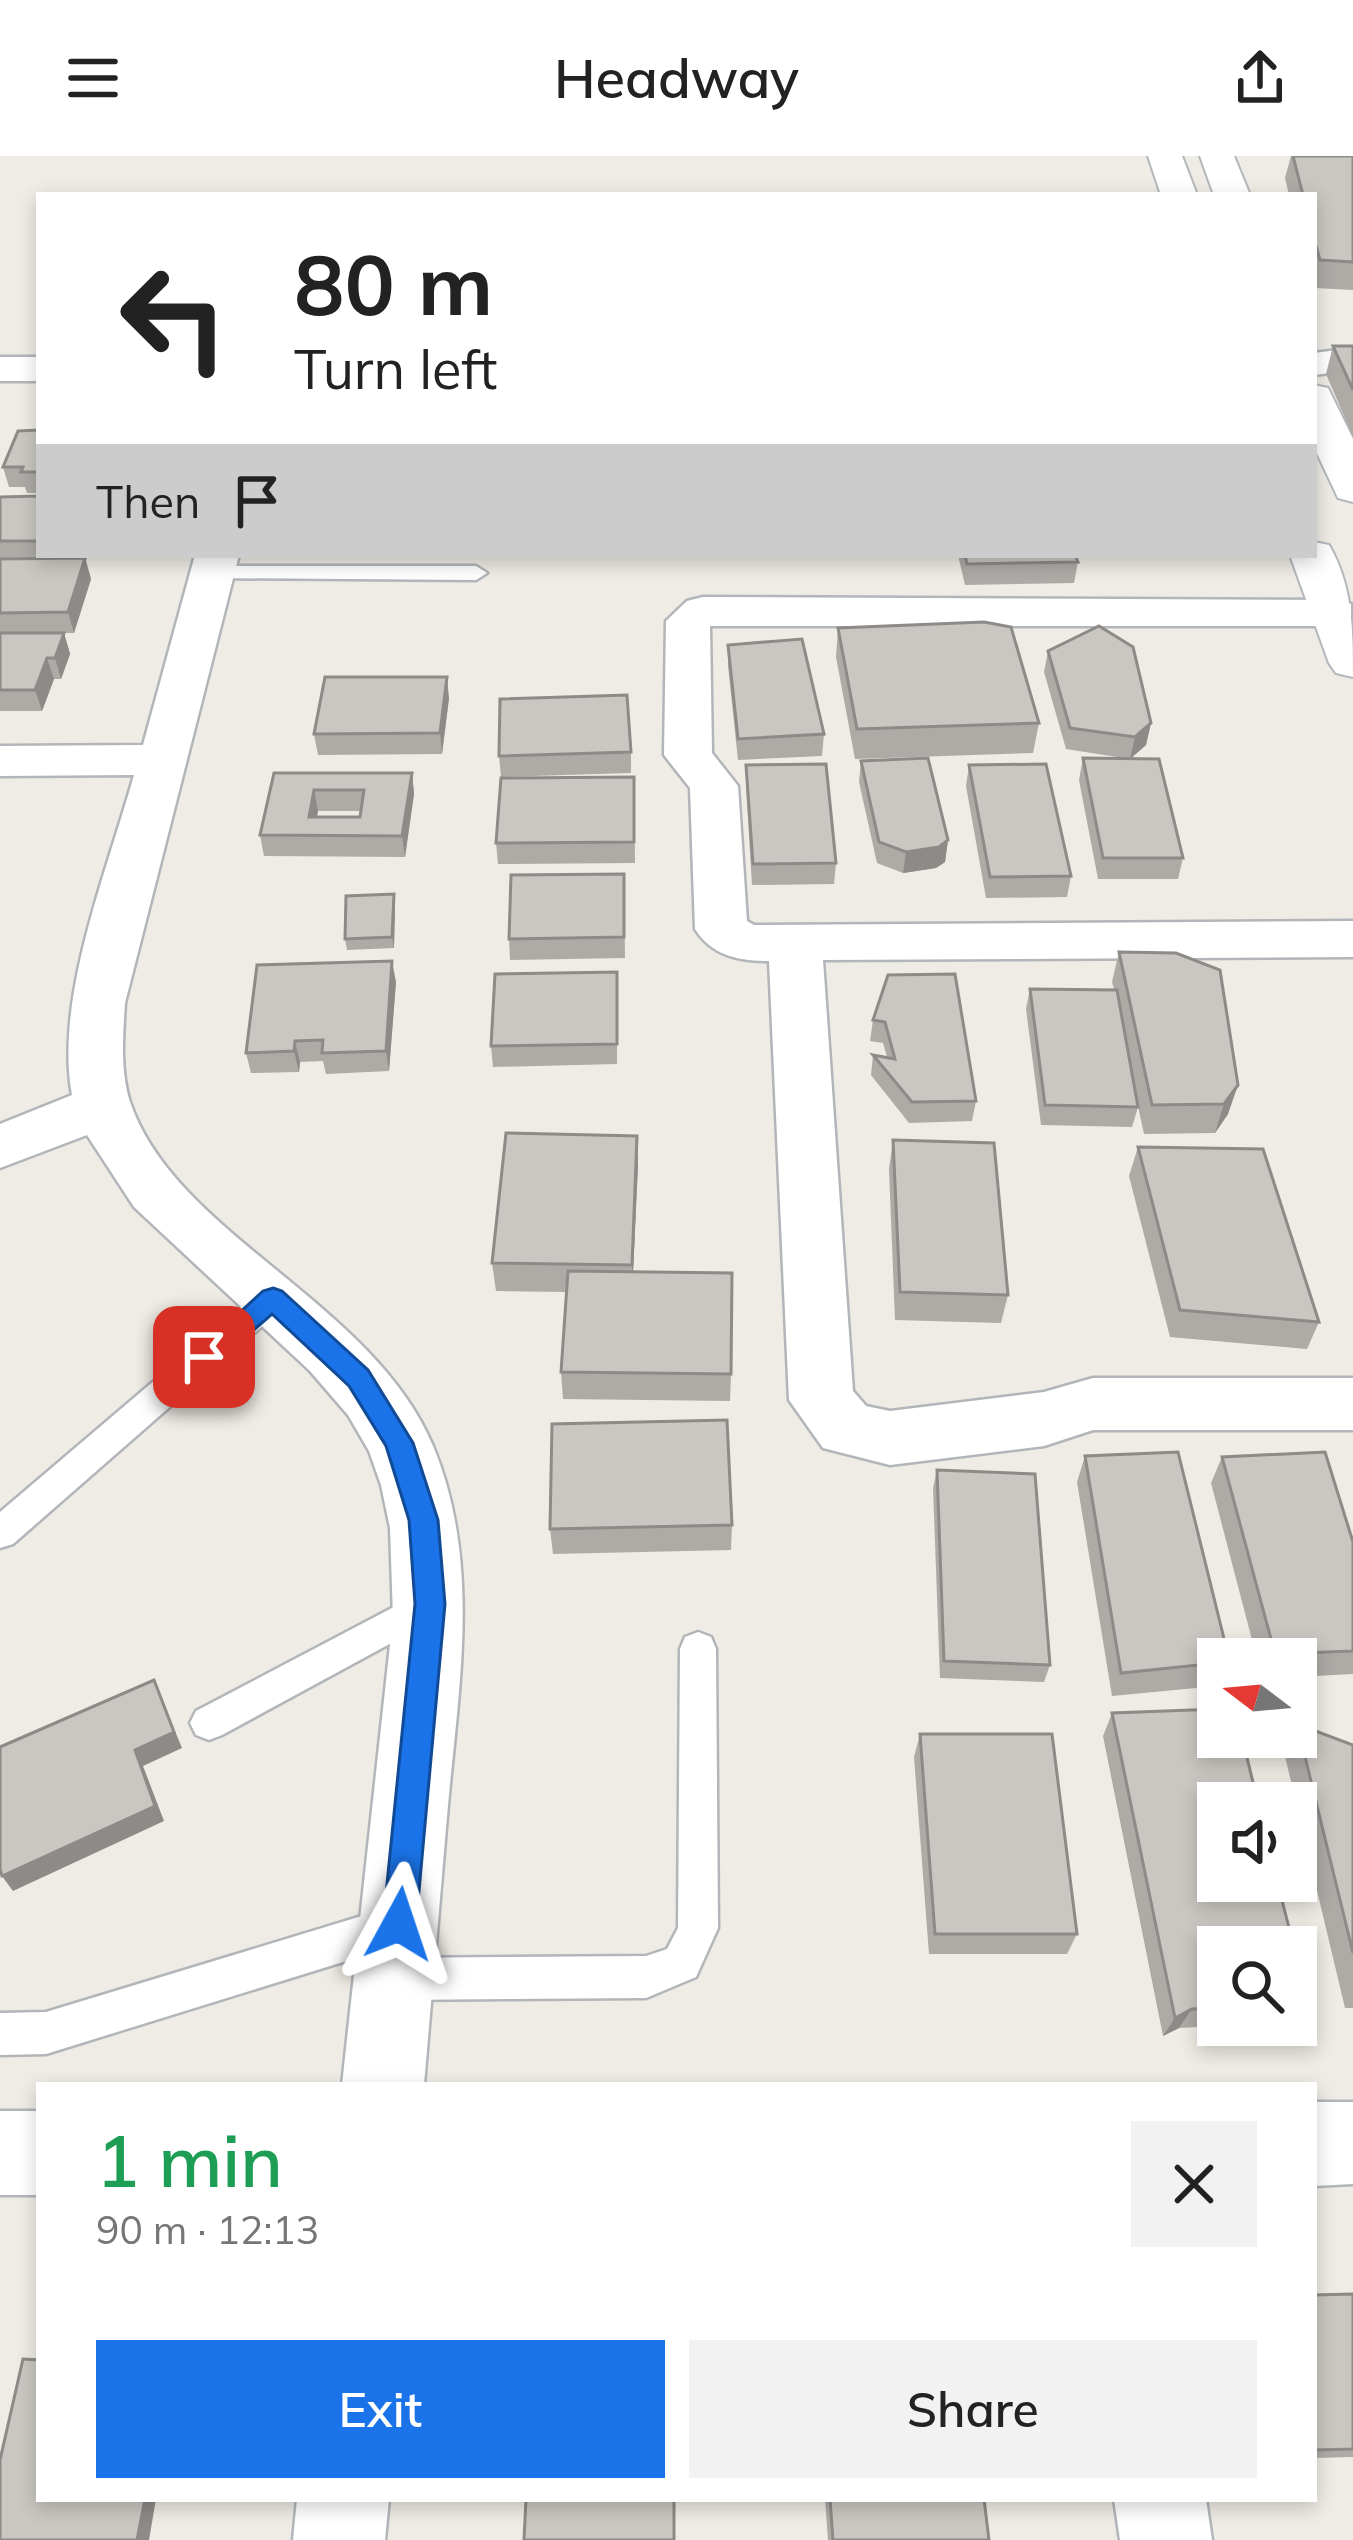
<!DOCTYPE html>
<meta charset="utf-8">
<style>
body{margin:0;font-family:Mulish,sans-serif;background:#f2f2f2;color:#222;height:100vh;display:flex;flex-direction:column;font-size:45px;white-space:nowrap}
*{box-sizing:border-box;margin:0}
p{font-size:39px;color:#767676}
.icon{flex:none;width:66px;height:66px;fill:none;stroke:currentColor;stroke-width:2;stroke-linecap:round;stroke-linejoin:round}
.map{position:relative;flex:1;overflow:hidden}
.side{position:absolute;left:36px;top:1926px;width:1281px;height:420px;display:flex;flex-direction:column;background:#fff;border-radius:0px;box-shadow:0 6px 18px #0003}
.side>*{flex:none}
.guide{position:absolute;left:36px;top:36px;width:1281px;height:366px;border-radius:0px;box-shadow:0 6px 18px #0003;background:#fff;color:#222;overflow:hidden}
.needle{width:78px;rotate:286deg}
.controls{position:absolute;left:1197px;top:1482px;display:grid;gap:24px}
.controls a{display:grid;place-items:center;width:120px;height:120px;border-radius:0px;background:#fff;box-shadow:0 6px 18px #0003;font-size:60px}
.pin{position:absolute;display:grid;place-items:center;width:102px;height:102px;color:#fff;margin:-51px;border-radius:24px;box-shadow:0 6px 18px #0006}
.me{position:absolute;width:132px;margin:-66px;rotate:5deg;stroke-linejoin:round;filter:drop-shadow(0 0 9px #0008)}
.turn{display:flex;align-items:center;gap:42px;height:252px;padding:0 60px;font-size:54px}
.turn .icon{width:156px;height:156px;stroke-width:2.5}
.turn b{display:block;font-size:84px;line-height:102px}
.then{display:flex;align-items:center;height:114px;padding:0 60px;background:#0003;gap:24px;font-size:45px}
.round{display:grid;place-items:center;flex:none;width:126px;height:126px;border-radius:0px;background:#f2f2f2}
.head{display:flex;align-items:center;justify-content:space-between;height:204px;padding:0 60px}
h1{font-size:72px;font-weight:600;line-height:90px;color:#1e9e55}
.primary-button{display:flex;gap:24px;margin-top:auto;padding:24px 60px}
.primary-button a{flex:1;height:138px;border-radius:0px;background:#1a73e8;color:#fff;font-size:48px;font-weight:600;line-height:138px;text-align:center}
.primary-button a+a{background:#f2f2f2;color:#222}
header{display:flex;justify-content:space-between;align-items:center;height:156px;padding:0 60px;background:#fff;font-size:54px;font-weight:600}
.map>svg:first-child{display:block}
</style>
<header><svg class="icon" aria-label="menu" viewBox="0 0 24 24"><path d="M4 6h16M4 12h16M4 18h16"/></svg>Headway<svg class="icon" aria-label="share" viewBox="0 0 24 24"><path d="M12 15V3M7 8l5-5 5 5M5 13v7h14v-7"/></svg></header>
<div class="map">
<svg width="1353" height="2384" viewBox="0 0 1353 2384">
<rect width="100%" height="100%" fill="#efece5"/>
<g fill="none" stroke-linecap="round" stroke-linejoin="round">
<!-- lane casing -->
<g stroke="#b2b6ba" stroke-width="5">
<g id="lane">
<path d="M212,410h264l11,7 -11,7 -272,-2 -3,-5z"/>
<path d="M273,1129l11,4 5,9 -5,9 -271,237 -13,4v-36l262,-223z"/>
<path d="M430,1432l13,5 5,11 -5,11 -221,120 -13,5 -13,-5 -6,-12 6,-12z"/>
<path d="M698,1476l13,5 5,12 2,279 -22,49 -50,21 -252,2 -15,-6 -6,-15 6,-15 15,-6 252,-2 21,-7 11,-21 2,-279 5,-12z"/>
<path d="M398,1749l14,6 6,14 -6,14 -14,6 -352,109 -46,1v-42l46,-1z"/>
</g>
</g>
<!-- street casing -->
<g stroke="#b2b6ba" stroke-width="5">
<g id="street">
<path d="M1353,192v22l-39,5v-22z"/>
<rect x="0" y="201" width="39" height="24"/>
<path d="M195,399h44l-114,448c-2,32 -5,68 5,99 45,133 242,199 303,344 48,115 26,239 15,359 -8,93 -16,187 -24,280h-82l51,-468 -3,-89 -9,-43 -12,-34 -21,-36 -38,-44 -176,-164 -47,-72 -87,33v-44l72,-29c-18,-96 36,-226 62,-320l-134,1v-30l143,-1z"/>
<path d="M703,441l632,3 16,4v18l-16,4h-625l2,127 26,33 9,135 7,4 599,-4v36l-530,3 30,431 13,15 24,5 154,-19 49,-14h260v52h-260l-49,16 -154,19 -67,-17 -34,-48 -20,-439c-30,0 -57,-5 -74,-32l-5,-141 -26,-33 2,-134 21,-20z"/>
<path d="M1314,1946h39v82l-39,2z"/>
<rect x="0" y="1955" width="39" height="84"/>
<path d="M297,2343h92l-4,41h-92z"/>
<path d="M1114,2343h92l6,41h-92z"/>
</g>
</g>
<!-- secondary casing -->
<g stroke="#b4b8bd" stroke-width="4">
<g id="secondary">
<path d="M1148,0h34l15,39h-36z"/>
<path d="M1200,0h34l16,39h-36z"/>
<path d="M1314,229l14,3 25,51v63l-15,-4 -24,-51z"/>
<path d="M1314,386l15,3c24,41 24,86 24,132l-17,-4 -7,-10 -39,-108h24z"/>
</g>
</g>
<!-- lane -->
<use href="#lane" fill="#fff" fill-rule="evenodd"/>
<!-- street -->
<use href="#street" fill="#fff" fill-rule="evenodd"/>
<!-- secondary -->
<use href="#secondary" fill="#fff" fill-rule="evenodd"/>
</g>
<!-- wall -->
<g fill="#aeaba7" fill-rule="evenodd">
<path d="M1291,0h62v134l-39,-2v-93h-25l-4,-17z"/>
<path d="M1333,190h20v91l-27,-63z"/>
<path d="M39,274v63h-12l-2,-6h-16l-6,-20z"/>
<path d="M39,340v59h49l-2,6 5,18 -17,54h-10l6,21 -9,25h-7l-12,32h-42v-214z"/>
<path d="M958,399h117l3,7 -4,21 -109,2z"/>
<path d="M838,472l201,95 -6,30 -178,6 -19,-102z"/>
<path d="M728,489l96,89 -2,22 -84,4 -10,-94z"/>
<path d="M1048,495l103,72 -5,22 -16,14 53,99 -5,21h-80l-19,-99 4,-22 47,1 -64,-10 -22,-77z"/>
<path d="M449,542l-7,56 -124,1 -4,-21z"/>
<path d="M631,596v21l-130,4 -2,-21z"/>
<path d="M861,605l87,79 -3,22 -9,6 -33,5 -26,-10 -18,-81z"/>
<path d="M746,609l90,98 -2,21 -82,1 -6,-99z"/>
<path d="M969,609l102,111 -4,21 -81,1 -20,-112z"/>
<path d="M274,617h138l2,21 -9,63 -141,-1 -4,-21zM318,655h43l-1,6h-43z"/>
<path d="M634,621l1,86 -137,1 -2,-21z"/>
<path d="M624,718l1,84 -115,2 -1,-21z"/>
<path d="M395,749l-1,43 -47,2 -2,-11z"/>
<path d="M1119,796l57,1 52,161 -13,19 -71,1 -8,-37 2,10 -6,20 -91,-2 -15,-116 4,-20h84l-2,-7z"/>
<path d="M617,816v92l-124,3 -2,-21z"/>
<path d="M888,819l88,126 -4,20 -63,2 -38,-48 2,-20 14,2 -4,-14 -13,-2 3,-21z"/>
<path d="M396,826l-7,89 -63,3 -3,-13 -23,1 -1,10 -48,1 -5,-20z"/>
<path d="M637,980l1,29 -5,107 98,102 -1,27 -167,-2 -2,-27 5,-80 -70,-1 -4,-28z"/>
<path d="M893,984l115,155 -7,28 -106,-3 -6,-151z"/>
<path d="M1138,991l181,175 -12,27 -137,-12 -41,-161z"/>
<path d="M1085,1300l133,203 -1,27 -105,10 -35,-214z"/>
<path d="M1222,1301l131,85v132l-57,3v-18h-39l-46,-176z"/>
<path d="M937,1314l113,195 -6,17 -104,-4 -7,-190z"/>
<path d="M732,1369l-1,25 -178,4 -3,-25z"/>
<path d="M1112,1557l106,234v78h15l-54,3 -16,8 -60,-300z"/>
<path d="M1297,1568l56,21v263h-8l-62,-260 7,-11h6z"/>
<path d="M920,1578l157,200 -10,20h-138l-15,-197z"/>
<path d="M1296,1801l12,46 -12,14z"/>
<path d="M1353,2138v163l-39,1v-163z"/>
<path d="M825,2343h159l5,41h-161z"/>
</g>
<!-- shaded-wall -->
<g fill="#8d8b88">
<path d="M85,402l6,21 -17,54 -6,-21z"/>
<path d="M64,477l6,21 -9,25 -6,-21z"/>
<path d="M47,502l7,21 -12,32 -7,-21z"/>
<path d="M447,521l2,21 -7,56 -2,-21z"/>
<path d="M1151,567l-5,22 -16,14 5,-22z"/>
<path d="M412,617l2,21 -9,63 -3,-21z"/>
<path d="M314,634l4,21 -5,27 -4,-21z"/>
<path d="M948,684l-3,22 -9,6 -33,5 3,-21z"/>
<path d="M394,738l1,11 -1,43 -2,-11z"/>
<path d="M392,805l4,21 -7,89 -3,-20z"/>
<path d="M295,885l5,21 -1,10 -5,-21z"/>
<path d="M1238,929l-10,29 -13,19 9,-29z"/>
<path d="M637,980l1,29 -6,128v-28z"/>
<path d="M154,1524l28,68 -39,18 21,55 -151,70 -11,-15 133,-126z"/>
<path d="M1192,1853l-13,19 -16,8 12,-18z"/>
<path d="M145,2343h11l-7,41h-12z"/>
</g>
<!-- building -->
<g fill="#cac7c2" stroke="#8d8b88" stroke-width="3" fill-rule="evenodd">
<path d="M1293,0h60v106l-33,-2 -6,-21v-44h-11z"/>
<path d="M1333,190h20v44z"/>
<path d="M39,274v42h-18l2,-5h-20l15,-36z"/>
<path d="M39,340v45h-39v-44z"/>
<path d="M965,399h110l3,7 -111,2z"/>
<path d="M85,402l-17,54 -68,1v-54z"/>
<path d="M984,466l27,5 28,96 -182,6 -19,-101z"/>
<path d="M1099,470l34,21 18,76 -16,14 -65,-9 -22,-77z"/>
<path d="M0,477h64l-9,25h-8l-12,32h-35z"/>
<path d="M802,483l22,95 -86,5 -10,-94z"/>
<path d="M325,521h122l-7,56 -126,1z"/>
<path d="M627,539l4,57 -132,4 1,-57z"/>
<path d="M928,602l20,82 -9,7 -33,5 -27,-10 -18,-81z"/>
<path d="M1083,602l76,1 24,99h-80z"/>
<path d="M826,608l10,99 -83,1 -7,-99z"/>
<path d="M1046,608l25,112 -81,1 -21,-112z"/>
<path d="M274,617h138l-10,63 -142,-1zM314,634h50l-4,27h-51z"/>
<path d="M634,621v65l-138,1 5,-65z"/>
<path d="M624,718v63l-115,2 2,-64z"/>
<path d="M394,738l-2,43 -47,2 1,-43z"/>
<path d="M1119,796l57,1 44,17 18,115 -14,19 -72,1z"/>
<path d="M392,805l-6,90 -64,2 1,-13 -28,1 -1,10 -48,2 11,-88z"/>
<path d="M617,816v72l-126,2 4,-72z"/>
<path d="M955,818l21,127 -64,1 -39,-47 22,4 -10,-37 -12,-2 15,-45z"/>
<path d="M1030,833l87,1 21,117 -93,-2z"/>
<path d="M506,977l131,3 -5,129 -140,-2z"/>
<path d="M893,984l101,3 14,152 -108,-3z"/>
<path d="M1138,991l125,2 56,173 -139,-12z"/>
<path d="M568,1115l164,2 -1,101 -170,-2z"/>
<path d="M727,1264l5,105 -182,4 2,-105z"/>
<path d="M1178,1296l51,207h-11v4l-97,10 -36,-217z"/>
<path d="M1325,1296l28,90v109l-78,3 -53,-197z"/>
<path d="M937,1314l98,4 15,191 -106,-4z"/>
<path d="M154,1524l20,52 -39,18 20,56 -153,70 -2,-7v-122z"/>
<path d="M1218,1553v28h24l16,66h-40v78h59l17,66h-76v61l-26,1 -17,9 -63,-305z"/>
<path d="M1297,1568l56,21v208z"/>
<path d="M920,1578h132l25,200h-142z"/>
<path d="M1296,1801l12,46 -12,1z"/>
<path d="M1353,2138v155l-39,1v-155z"/>
<path d="M23,2203l16,1v139h106l-8,41h-137v-80z"/>
<path d="M526,2343h148v41h-150z"/>
<path d="M830,2343h154l5,41h-156z"/>
</g>
<!-- route -->
<path fill="#1a73e8" stroke="#114b97" stroke-width="3" d="M273,1132l9,3 86,79 45,73 25,77 7,84 -29,320 -5,12 -12,5 -12,-5 -4,-12 32,-320 -6,-84 -23,-74 -37,-60 -77,-72 -58,51 -10,3 -13,-11 72,-66z"/>
</svg>
<div class="controls">
<a><svg class="needle" viewBox="-14 -14 28 28"><path d="M0-13l5 13h-10z" fill="#e53935"/><path d="M0 13l5-13h-10z" fill="#767676"/></svg></a>
<a><svg class="icon" aria-label="sound" viewBox="0 0 24 24"><path d="M4 9h4l5-4v14l-5-4H4zM17 9q2 3 0 6"/></svg></a>
<a><svg class="icon" aria-label="search" viewBox="0 0 24 24"><circle cx="10" cy="10" r="6"/><path d="M15 15l6 6"/></svg></a>
</div>
<div class="pin" style="left:204px;top:1201px;background:#d93025"><svg class="icon" aria-label="arrive" viewBox="0 0 24 24"><path d="M6 21V4h12l-3 4 3 4H6"/></svg></div>
<svg class="me" style="left:399px;top:1768px" viewBox="-20 -20 40 40"><path d="M0-17L14 15 0 8-14 15z" fill="#1a73e8" stroke="#fff" stroke-width="4"/></svg>
<div class="guide">
<div class="turn"><svg class="icon" aria-label="left" viewBox="0 0 24 24"><path d="M17 20v-9H6M10 6l-5 5 5 5"/></svg><div><b>80 m</b>Turn left</div></div>
<div class="then">Then<svg class="icon" aria-label="arrive" viewBox="0 0 24 24"><path d="M6 21V4h12l-3 4 3 4H6"/></svg></div>
</div>
<section class="side">
<div class="head"><div><h1>1 min</h1><p>90 m · 12:13</p></div><a class="round"><svg class="icon" aria-label="close" viewBox="0 0 24 24"><path d="M6 6l12 12M18 6L6 18"/></svg></a></div>
<div class="primary-button"><a>Exit</a><a>Share</a></div>
</section>
</div>
